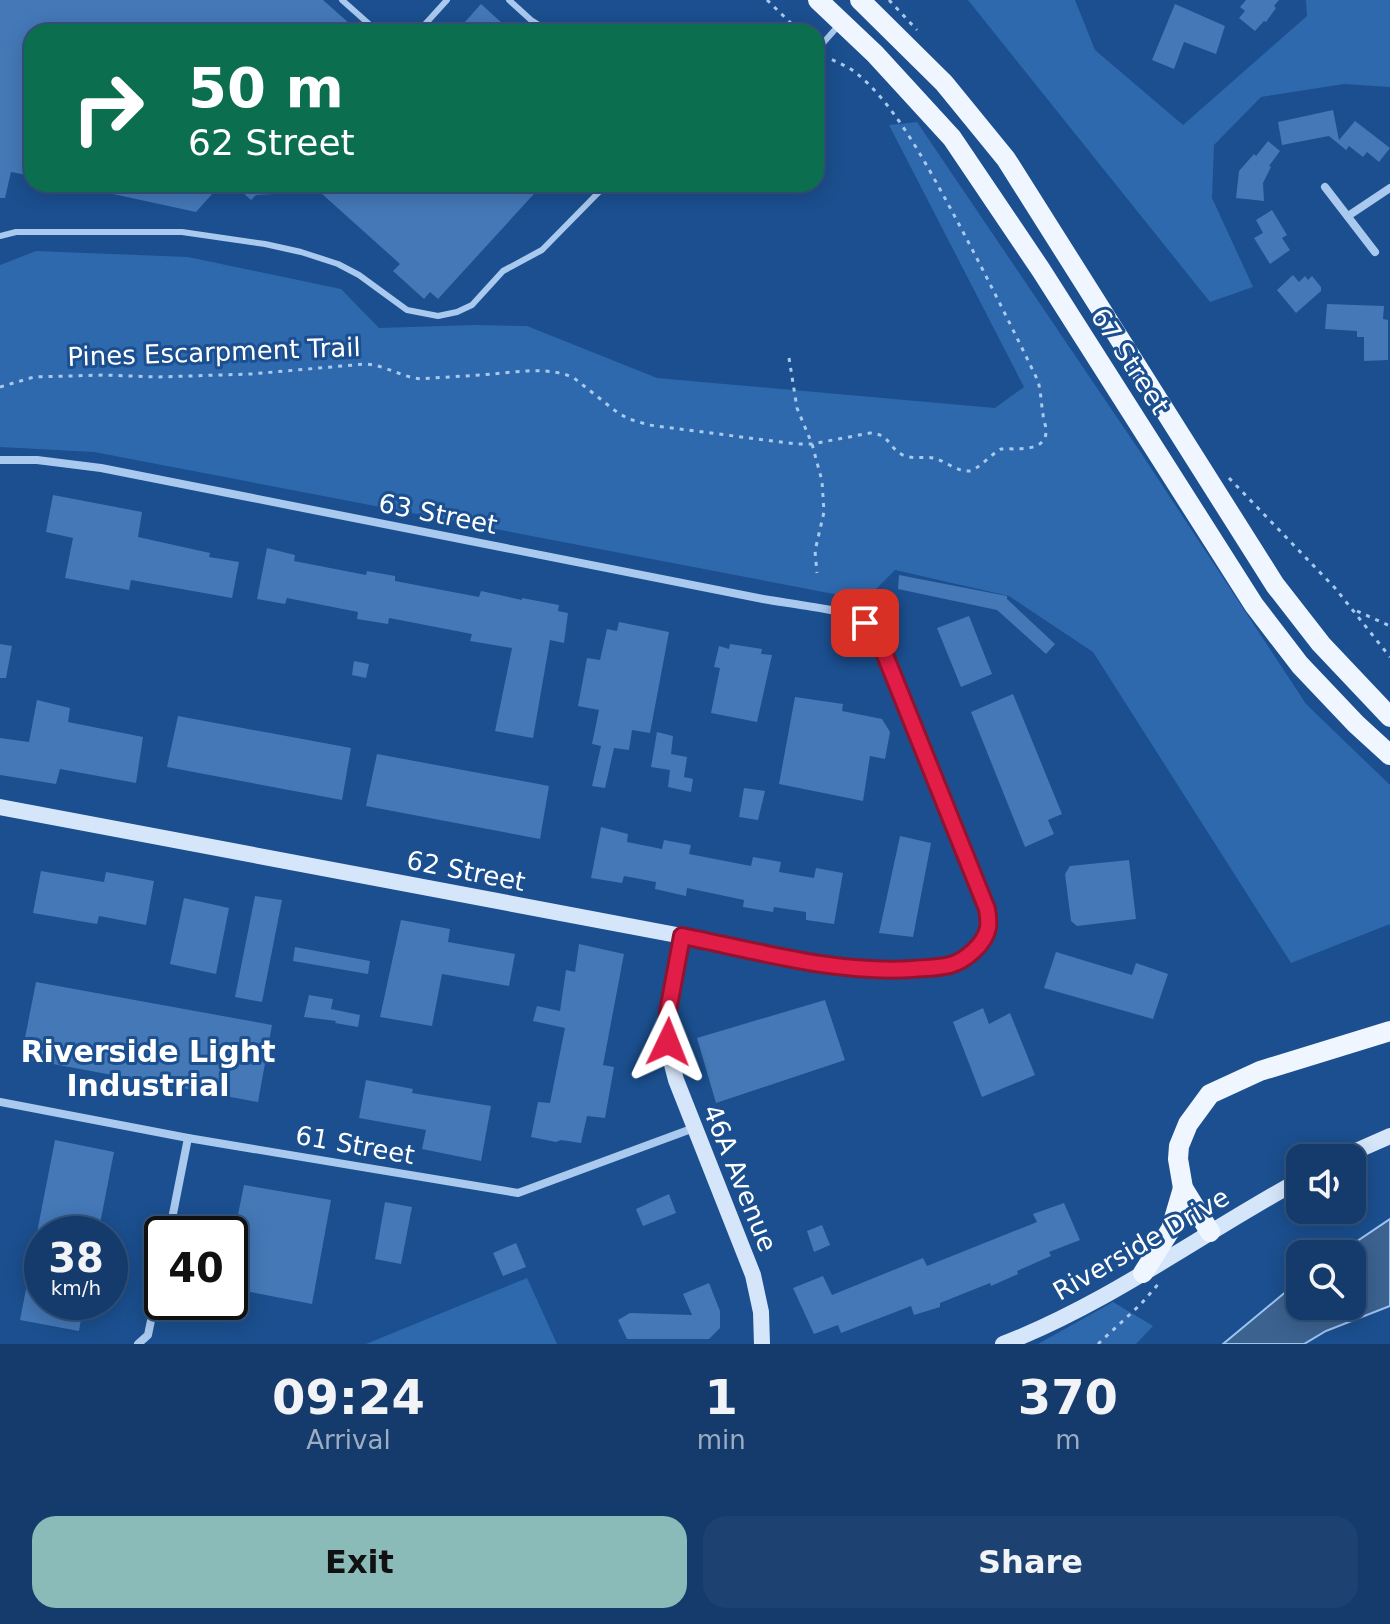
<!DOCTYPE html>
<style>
body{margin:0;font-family:"DejaVu Sans",sans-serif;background:#1d4271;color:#f1f3f6;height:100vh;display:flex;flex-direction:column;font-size:30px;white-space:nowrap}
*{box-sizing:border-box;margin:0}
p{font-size:26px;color:#9dadc1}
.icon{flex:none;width:44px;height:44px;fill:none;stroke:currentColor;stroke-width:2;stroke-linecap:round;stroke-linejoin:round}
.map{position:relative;height:1344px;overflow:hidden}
.sheet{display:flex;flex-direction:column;background:#143b6b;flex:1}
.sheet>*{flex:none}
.top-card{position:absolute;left:24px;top:24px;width:800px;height:168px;border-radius:24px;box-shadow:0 4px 20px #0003,0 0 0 2px #33557e;background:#0b6e4f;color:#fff;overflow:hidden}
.controls{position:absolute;left:1286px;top:1144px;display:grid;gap:16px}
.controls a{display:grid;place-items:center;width:80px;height:80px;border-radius:16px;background:#143b6b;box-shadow:0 4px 20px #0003,0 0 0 2px #33557e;font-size:40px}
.speed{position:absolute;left:24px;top:1216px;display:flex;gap:16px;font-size:40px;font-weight:700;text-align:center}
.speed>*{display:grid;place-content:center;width:104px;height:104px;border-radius:50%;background:#143b6b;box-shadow:0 4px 20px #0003,0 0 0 2px #33557e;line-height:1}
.speed small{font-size:20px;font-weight:400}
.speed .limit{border:4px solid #111;border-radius:12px;background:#fff;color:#111}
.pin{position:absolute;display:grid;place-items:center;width:68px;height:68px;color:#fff;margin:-34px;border-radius:16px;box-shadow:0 4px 12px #0006}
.me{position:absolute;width:88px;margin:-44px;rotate:2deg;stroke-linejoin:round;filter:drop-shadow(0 0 6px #0008)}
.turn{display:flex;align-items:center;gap:28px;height:168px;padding:0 32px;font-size:36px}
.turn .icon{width:104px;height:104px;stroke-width:2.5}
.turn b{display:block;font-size:56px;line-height:68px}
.eta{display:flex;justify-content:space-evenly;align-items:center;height:136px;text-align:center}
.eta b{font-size:48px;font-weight:700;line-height:56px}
.primary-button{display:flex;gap:16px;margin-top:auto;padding:16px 32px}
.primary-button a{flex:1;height:92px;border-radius:24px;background:#8bbbb9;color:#111;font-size:32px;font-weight:700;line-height:92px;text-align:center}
.primary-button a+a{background:#1d4271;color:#f1f3f6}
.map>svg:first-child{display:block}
</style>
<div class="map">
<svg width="1390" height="1344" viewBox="0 0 1390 1344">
<rect width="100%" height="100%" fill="#1b4f8f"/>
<!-- green -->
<g fill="#2e69ad">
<path d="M968,0h107l20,50 88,75 124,-109 -1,-16h84v87l-46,-3 -83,13 -47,48 -2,53 41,89 -43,15z"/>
<path d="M917,122l226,334 163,248 84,81v139l-99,39 -198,-311 -84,-56 -114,-26 -30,30 -771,-148 -94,-5v-182l36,-14 152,6 153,32 38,39 96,-3 52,1 130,52 338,30 29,-21 -135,-262z"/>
<path d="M527,1278l30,66h-191z"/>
<path d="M1113,1302l40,24 -17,18h-98z"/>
</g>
<!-- water -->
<path fill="#3c6290" stroke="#9cc4f0" stroke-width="2" d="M1390,1219v87l-64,25 -22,13h-81l77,-64v26h52v-52h-14z"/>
<!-- building -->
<g fill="#4478b7">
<path d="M0,0h323l36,32h-327v144l-21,-4 -6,26h-5z"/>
<path d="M1246,0h33l-5,6 2,2 -10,14 -2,-1 -9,10 -16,-13 6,-7 -5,-4z"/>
<path d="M481,4l31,28h-56z"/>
<path d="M1175,4l50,22 -9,28 -32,-12 -10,27 -22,-9z"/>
<path d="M1333,110l6,30 16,-19 35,27 -11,14 -12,-10 -4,5 -14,-11 -3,4 -17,-14 -47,9 -4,-23z"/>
<path d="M1268,141l12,10 -11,15 2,1 -8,16 1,18 -28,-3 3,-27 15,-17 2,2z"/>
<path d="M91,184h130l-25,28 -106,-23z"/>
<path d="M233,184h59l1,9 -37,2 -5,5z"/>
<path d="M311,184h232l-105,115 -8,-7 -6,7 -31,-28 7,-7z"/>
<path d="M1272,210l15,25 -5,3 8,12 -20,14 -16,-26 9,-5 -7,-13z"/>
<path d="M1293,275l6,7 6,-6 3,4 4,-4 9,11v4l-25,22 -19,-23z"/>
<path d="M1327,304l57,2 -1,13 5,1v40l-24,1v-24h-7v-6l-32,-2z"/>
<path d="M53,495l89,17 -4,25 72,16 -1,4 30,5 -7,36 -101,-18 -2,10 -64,-12 8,-40 -27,-6z"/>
<path d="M267,548l28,7 -1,6 72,14 1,-4 28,5v5l84,16 2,-6 41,9v-2l37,7 -1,6 10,2 -4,30 -14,-3 -17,98 -38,-7 17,-83 -42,-7 2,-7 -83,-16 -1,6 -31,-5 1,-7 -71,-14 -2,6 -28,-5z"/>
<path d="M899,575l108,21v3l48,45 -9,10 -49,-44 -99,-21z"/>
<path d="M969,616l23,58 -31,13 -24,-59z"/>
<path d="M619,622l50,10 -19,101 -18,-3 -3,20 -15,-2 -9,40 -13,-2 9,-40 -9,-2 7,-34 -21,-4 9,-48 13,2 7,-31 10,2z"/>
<path d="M0,644l12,2 -6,32h-6z"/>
<path d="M730,644l32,5 -1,5 11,1 -15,67 -46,-9 9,-45 -6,-1 5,-21 10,3z"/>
<path d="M354,661l15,3 -3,14 -14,-3z"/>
<path d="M1013,694l49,120 -14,6 6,14 -29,13 -54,-135z"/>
<path d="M795,697l48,7 -1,7 40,8 8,13 -5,27 -15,-3 -7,45 -84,-17z"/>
<path d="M37,700l33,8 -2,14 75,15 -7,46 -76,-14 -4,15 -56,-9v-37l29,4z"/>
<path d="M178,716l173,32 -9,52 -175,-33z"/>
<path d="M657,732l16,4 -2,18 16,3 -3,20 9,2 -2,13 -23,-5 2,-17 -19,-3z"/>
<path d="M377,754l172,32 -9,53 -174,-33z"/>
<path d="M744,788l21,3 -7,29 -19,-3z"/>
<path d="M601,827l27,7 -1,8 35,7 2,-9 27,5 -2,9 62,12 2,-9 28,5 -2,10 35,6 2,-10 27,5 -9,51 -28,-4v-8l-32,-5 -1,5 -30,-5 1,-7 -57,-12 -1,8 -31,-7 1,-7 -32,-6 -2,7 -31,-5z"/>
<path d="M900,836l31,7 -18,94 -34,-4z"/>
<path d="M1129,860l7,59 -59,7 -6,-5 -6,-47 5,-8z"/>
<path d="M41,871l63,11 2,-10 48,9 -8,44 -47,-9 -2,8 -64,-11z"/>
<path d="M255,896l27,4 -20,102 -27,-5z"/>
<path d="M184,898l45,10 -13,66 -46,-10z"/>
<path d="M401,920l49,9 -2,13 67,12 -6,32 -67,-12 -10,52 -52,-9z"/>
<path d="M579,944l45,10 -21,111 11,2 -9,51 -18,-2 -6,27 -20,-3 -5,2 -25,-5 7,-35 12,1 15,-75 -32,-7 4,-15 23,5 6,-41 9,2z"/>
<path d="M295,947l75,14 -2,13 -75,-13z"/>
<path d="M1056,952l76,23 4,-12 32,11 -15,45 -109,-31z"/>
<path d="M36,982l236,43 -14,77 -237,-44z"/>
<path d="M309,995l24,4 -2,10 29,6 -2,12 -23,-4 1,-2 -32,-4z"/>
<path d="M825,1000l20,60 -129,43 -19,-65z"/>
<path d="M983,1008l6,16 21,-11 25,62 -53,22 -29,-75z"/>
<path d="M366,1080l47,9 -1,4 79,13 -10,55 -59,-12 4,-19 -67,-12z"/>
<path d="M55,1140l59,12 -16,82h-59h3v68h42l-5,29 -59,-11z"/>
<path d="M244,1185l87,15 -19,104 -82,-16v-34z"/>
<path d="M669,1194l7,19 -33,13 -7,-17z"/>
<path d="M385,1202l27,5 -11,57 -26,-5z"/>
<path d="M1064,1203l16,37 -31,12 2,4 -34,15 1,3 -27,12 -1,-3 -50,20v4l-26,8 -3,-9 -70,27 -3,-8 -24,9 -21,-46 30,-12 9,19 91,-37 4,8 110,-44 -4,-8z"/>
<path d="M822,1225l8,20 -16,7 -7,-21z"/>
<path d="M516,1243l10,24 -23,9 -10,-23z"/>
<path d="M709,1283l11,28v17l-11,11h-82l-9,-19 12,-7 62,2 -9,-21z"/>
</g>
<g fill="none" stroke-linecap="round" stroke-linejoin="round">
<!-- path -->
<g stroke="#a9c9ee" stroke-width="3" stroke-dasharray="4 6" stroke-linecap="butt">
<path d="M767,0l33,32"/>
<path d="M889,0l28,30"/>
<path d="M789,358l8,50 15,36 10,37 2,31 -9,39 2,22"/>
<path d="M0,387l34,-10 69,-2 55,2 93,-3 114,-10c20,1 36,13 56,15 23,-2 47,-3 71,-5 26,-2 57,-8 82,4l44,35 11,6 20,6 147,19h16l58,-11c19,1 17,12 31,21 9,6 22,2 32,4 11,2 24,14 36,13 9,-1 22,-17 32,-22 13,-1 43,4 45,-16 1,-6 -3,-13 -3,-19 -2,-11 -2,-22 -5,-33 -29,-60 -59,-120 -91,-179 -23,-42 -54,-100 -91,-129 -8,-7 -18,-10 -27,-15"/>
<path d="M1229,478l106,110 55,69"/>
<path d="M1357,611l33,15"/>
<path d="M1098,1344l43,-40 19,-22"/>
</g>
<!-- lane -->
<g stroke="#a9c9ee" stroke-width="6">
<path d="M342,0l36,32"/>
<path d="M509,0l22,20 19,12"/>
<path d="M418,32l29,-32"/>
<path d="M816,51l23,-26"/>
<path d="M0,236l16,-4h166l83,12 36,8 37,12 21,11 48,35 31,6 19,-4 15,-7 31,-34 39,-21 57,-58 17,-8"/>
</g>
<!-- street -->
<g stroke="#a9c9ee" stroke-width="8">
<path d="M1325,187l50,65"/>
<path d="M1348,216l42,-28"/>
<path d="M0,460h37l64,8 662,131c17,3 34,5 50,8 32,5 52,8 68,38l101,252c8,19 9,35 -6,50 -8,8 -16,15 -26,18 -11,3 -25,3 -36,4 -79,5 -156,-18 -232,-33"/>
<path d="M0,1102l188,36 330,55 176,-65"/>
<path d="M169,1234l19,-96"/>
<path d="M138,1344l10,-9 14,-68"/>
</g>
<!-- secondary -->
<g stroke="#d6e6fa" stroke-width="16">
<path d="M0,807l682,129c-11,52 -22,91 -6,144l77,195 8,37 1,32"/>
<path d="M1340,1158l50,-22"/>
<path d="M1003,1344c106,-41 198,-110 297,-164"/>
</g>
<!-- primary -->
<g stroke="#f0f6ff" stroke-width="20">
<path d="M818,0l57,54 77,84 89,132 213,335 46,60 56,59 34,31"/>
<path d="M860,0l84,83 62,76 269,426 46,59 69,73"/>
<path d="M1210,1232l-27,-44 -5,-29 1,-13 9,-22 22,-30 50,-23 130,-40"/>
<path d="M1143,1273l28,-44 12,-41"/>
</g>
</g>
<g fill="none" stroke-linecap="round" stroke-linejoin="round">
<!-- route casing -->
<g stroke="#92132f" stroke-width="20">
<path id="route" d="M668,1042v-31l14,-75c76,15 153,38 231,33 12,-1 25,-1 37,-4 15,-4 35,-21 38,-37 1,-6 0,-13 -1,-19l-106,-264 -16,-22"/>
</g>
<!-- route -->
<use href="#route" stroke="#e11d48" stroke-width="14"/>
</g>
<g text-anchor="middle" stroke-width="6" stroke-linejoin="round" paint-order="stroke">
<!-- street labels -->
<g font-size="26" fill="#fff" stroke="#1b4f8f">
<text transform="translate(214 352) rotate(-2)" y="9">Pines Escarpment Trail</text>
<text transform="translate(1130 361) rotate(57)" y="9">67 Street</text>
<text transform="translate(438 514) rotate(11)" y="9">63 Street</text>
<text transform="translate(466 871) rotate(11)" y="9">62 Street</text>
<text transform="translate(355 1145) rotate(10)" y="9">61 Street</text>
<text transform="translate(740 1178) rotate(68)" y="9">46A Avenue</text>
<text transform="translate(1141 1244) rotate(-30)" y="9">Riverside Drive</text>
</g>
<!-- quarter labels -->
<g font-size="30" font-weight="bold" fill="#fff" stroke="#1b4f8f">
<text x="148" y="1062">Riverside Light<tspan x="148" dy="34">Industrial</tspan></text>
</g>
</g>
</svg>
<div class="controls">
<a><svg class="icon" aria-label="sound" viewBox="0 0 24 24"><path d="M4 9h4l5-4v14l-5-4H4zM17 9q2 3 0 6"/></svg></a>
<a><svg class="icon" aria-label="search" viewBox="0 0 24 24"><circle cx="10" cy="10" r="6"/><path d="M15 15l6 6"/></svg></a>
</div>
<div class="speed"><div>38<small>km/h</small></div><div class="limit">40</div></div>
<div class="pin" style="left:865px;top:623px;background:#d93025"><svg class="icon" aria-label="arrive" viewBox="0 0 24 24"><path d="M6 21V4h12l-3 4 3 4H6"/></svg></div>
<svg class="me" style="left:668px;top:1042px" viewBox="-20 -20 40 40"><path d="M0-17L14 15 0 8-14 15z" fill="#e11d48" stroke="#fff" stroke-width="4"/></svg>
<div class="top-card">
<div class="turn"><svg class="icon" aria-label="right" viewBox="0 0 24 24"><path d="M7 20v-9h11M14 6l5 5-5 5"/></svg><div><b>50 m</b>62 Street</div></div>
</div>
</div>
<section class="sheet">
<div class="eta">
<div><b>09:24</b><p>Arrival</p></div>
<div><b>1</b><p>min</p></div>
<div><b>370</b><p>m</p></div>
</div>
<div class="primary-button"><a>Exit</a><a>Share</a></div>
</section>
